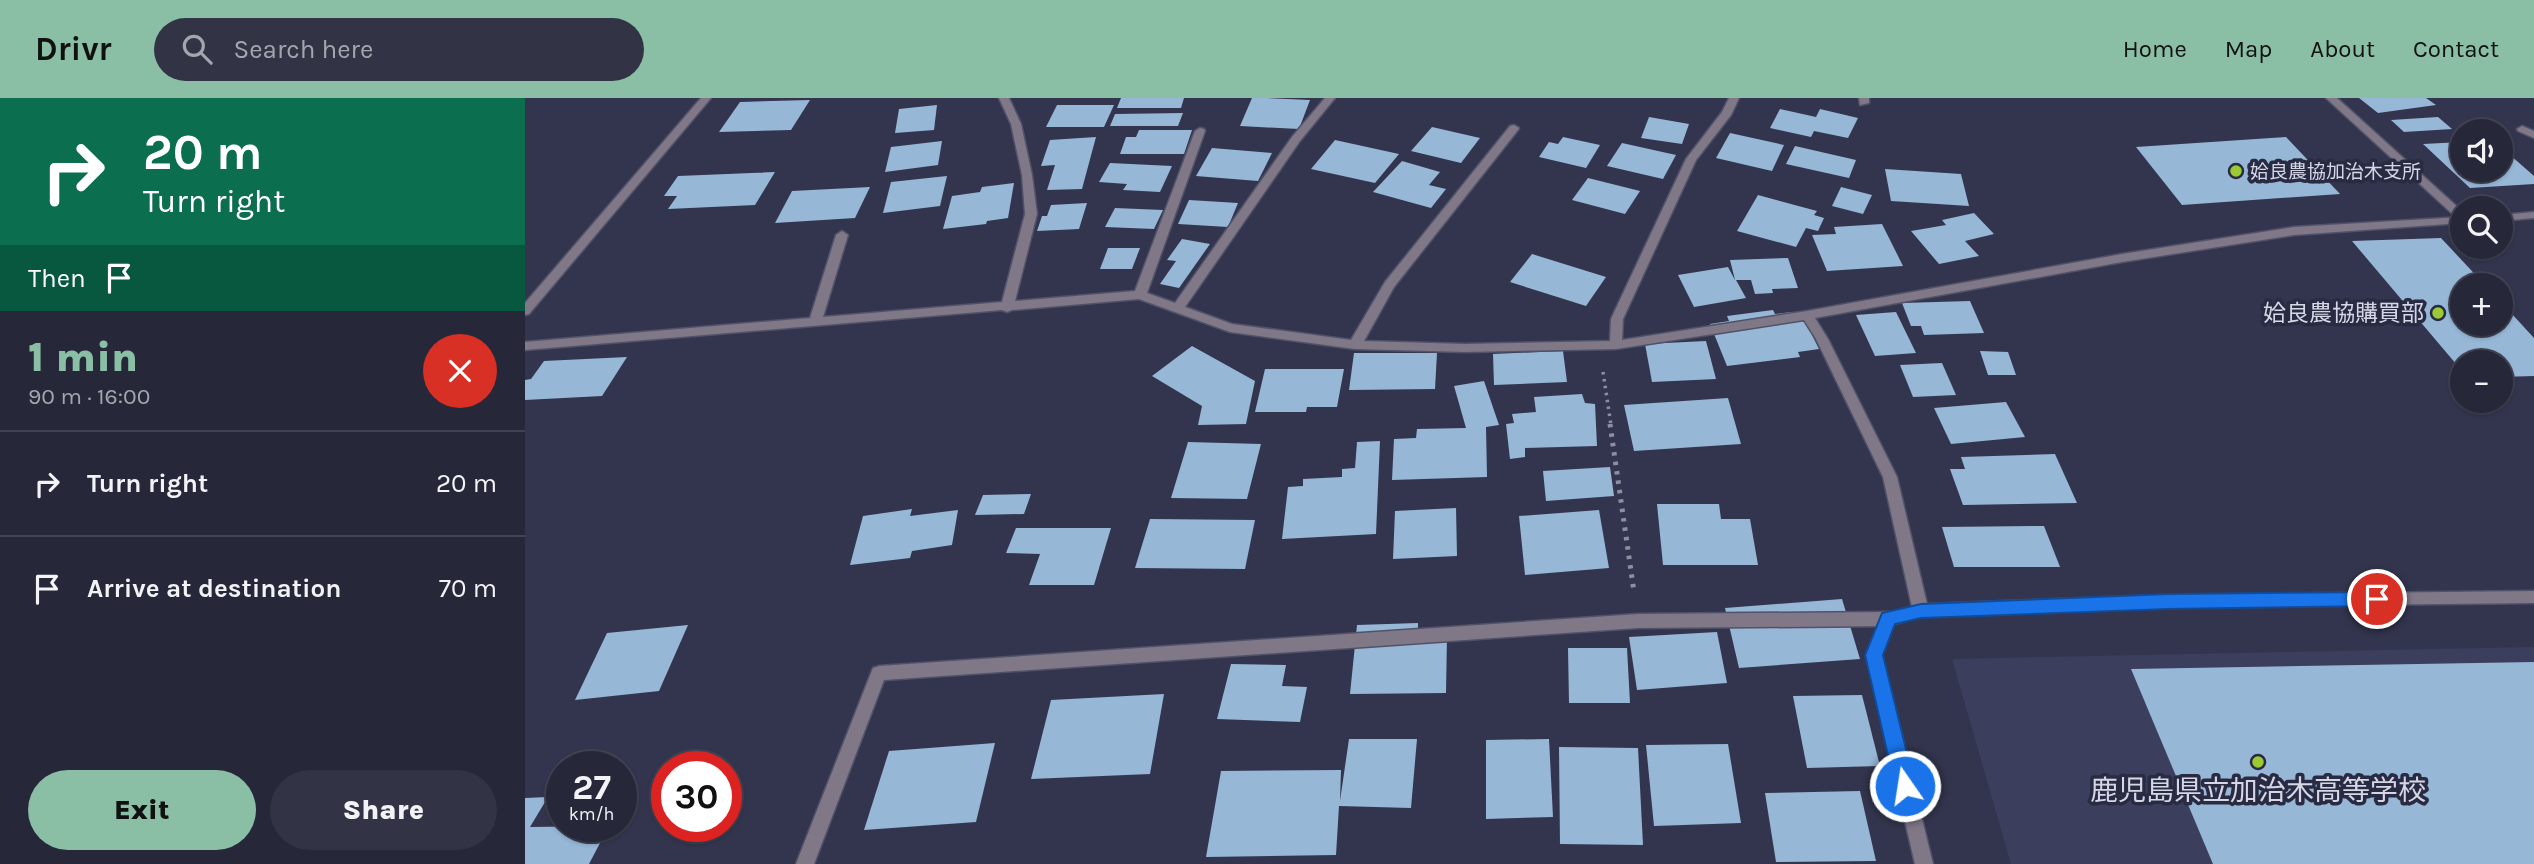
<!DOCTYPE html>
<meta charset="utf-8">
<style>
body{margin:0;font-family:Karla,"Noto Sans JP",sans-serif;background:#323445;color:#f1f3f6;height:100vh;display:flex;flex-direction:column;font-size:26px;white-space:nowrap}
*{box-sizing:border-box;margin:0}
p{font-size:23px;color:#a4a6af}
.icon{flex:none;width:38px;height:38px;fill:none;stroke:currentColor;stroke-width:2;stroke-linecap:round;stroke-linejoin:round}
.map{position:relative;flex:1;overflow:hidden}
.details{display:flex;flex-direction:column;background:#26283a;width:525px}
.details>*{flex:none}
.top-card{background:#0b6e4f;color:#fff;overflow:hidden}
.controls{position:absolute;left:1925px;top:21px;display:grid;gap:14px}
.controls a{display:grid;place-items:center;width:63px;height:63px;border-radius:50%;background:#26283a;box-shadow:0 2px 5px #0004,0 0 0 2px #424454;font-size:35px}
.speed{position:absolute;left:21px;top:653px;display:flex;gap:14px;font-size:35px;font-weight:700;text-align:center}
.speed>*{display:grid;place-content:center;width:91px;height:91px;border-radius:50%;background:#26283a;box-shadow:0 2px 5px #0004,0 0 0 2px #424454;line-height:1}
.speed small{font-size:18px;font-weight:400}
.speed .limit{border:10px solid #d22;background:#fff;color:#111}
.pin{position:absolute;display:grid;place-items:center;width:60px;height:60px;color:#fff;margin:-30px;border:4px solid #fff;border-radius:50%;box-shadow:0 2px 7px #0007}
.me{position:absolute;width:77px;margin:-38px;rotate:347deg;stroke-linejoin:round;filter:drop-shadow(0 0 5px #0008)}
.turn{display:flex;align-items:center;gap:24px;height:147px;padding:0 28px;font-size:32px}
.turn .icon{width:91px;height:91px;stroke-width:2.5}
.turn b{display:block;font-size:49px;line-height:60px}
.then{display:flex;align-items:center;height:66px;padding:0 28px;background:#0003;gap:14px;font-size:26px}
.round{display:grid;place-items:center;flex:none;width:74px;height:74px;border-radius:37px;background:#323445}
.head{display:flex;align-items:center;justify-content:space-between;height:119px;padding:0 28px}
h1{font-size:42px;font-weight:800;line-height:52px;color:#8abfa5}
.button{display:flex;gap:14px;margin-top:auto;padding:14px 28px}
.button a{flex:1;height:80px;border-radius:42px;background:#8abfa5;color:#111;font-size:28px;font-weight:800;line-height:80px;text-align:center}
.button a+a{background:#323445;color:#f1f3f6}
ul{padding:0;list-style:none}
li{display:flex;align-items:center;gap:21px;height:105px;padding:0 28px;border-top:2px solid #424454}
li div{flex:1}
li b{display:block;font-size:26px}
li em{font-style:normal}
header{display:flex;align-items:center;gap:42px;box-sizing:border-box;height:98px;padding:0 35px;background:#8abfa5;color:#111}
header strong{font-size:33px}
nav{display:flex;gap:38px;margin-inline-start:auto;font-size:24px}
.search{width:490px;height:63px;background:#323445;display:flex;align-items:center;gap:18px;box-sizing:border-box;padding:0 24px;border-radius:38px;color:#a4a6af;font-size:26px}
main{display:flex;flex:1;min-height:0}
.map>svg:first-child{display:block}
</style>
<header>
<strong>Drivr</strong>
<div class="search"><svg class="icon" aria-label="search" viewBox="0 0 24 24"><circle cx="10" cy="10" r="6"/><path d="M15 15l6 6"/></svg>Search here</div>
<nav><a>Home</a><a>Map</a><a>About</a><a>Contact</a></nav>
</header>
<main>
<section class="details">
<div class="top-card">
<div class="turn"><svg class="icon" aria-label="right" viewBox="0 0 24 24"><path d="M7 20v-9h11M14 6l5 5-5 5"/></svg><div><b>20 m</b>Turn right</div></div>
<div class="then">Then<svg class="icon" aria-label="arrive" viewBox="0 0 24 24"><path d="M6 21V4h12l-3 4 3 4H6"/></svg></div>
</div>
<div class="head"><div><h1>1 min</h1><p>90 m · 16:00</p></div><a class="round" style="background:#d93025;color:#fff"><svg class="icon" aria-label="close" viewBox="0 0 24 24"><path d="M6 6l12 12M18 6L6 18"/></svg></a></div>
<ul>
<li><svg class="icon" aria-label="right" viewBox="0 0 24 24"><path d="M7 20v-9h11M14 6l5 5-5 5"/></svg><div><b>Turn right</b></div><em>20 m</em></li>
<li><svg class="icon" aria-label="arrive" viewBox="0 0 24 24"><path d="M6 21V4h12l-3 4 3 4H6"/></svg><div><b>Arrive at destination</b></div><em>70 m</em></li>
</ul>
<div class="button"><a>Exit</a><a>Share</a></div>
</section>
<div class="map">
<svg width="2009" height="766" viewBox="0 0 2009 766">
<rect width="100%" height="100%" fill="#33354e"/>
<!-- built -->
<path fill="#3c3e5d" d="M2009,549v217h-523l-59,-205z"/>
<!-- building -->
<g fill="#97b7d7">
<path d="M596,0h63l-3,10h-64z"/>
<path d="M727,0h15l43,2 -11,29 -59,-3z"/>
<path d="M1834,0h67l10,7 -58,8z"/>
<path d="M285,2l-19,30 -72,2 21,-30z"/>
<path d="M412,7l-3,25 -39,3 4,-24z"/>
<path d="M532,7h57l-10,22h-58z"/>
<path d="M1255,11l36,8 4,-8 38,9 -10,20 -34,-7 -3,6 -41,-9z"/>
<path d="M658,15l-5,13h-68l5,-12z"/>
<path d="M1124,19l40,7 -7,20 -41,-6z"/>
<path d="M1913,19l14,12 -48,3 -13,-12z"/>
<path d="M907,29l48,11 -19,25 -50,-12z"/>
<path d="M614,32h53l-8,24h-64l6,-17h10z"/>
<path d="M1205,35l54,12 -12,26 -56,-13z"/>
<path d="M571,39l-14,52 -35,1 8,-25 -14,1 9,-26z"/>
<path d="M1038,39l37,8 -14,23 -47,-11 10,-15 9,2z"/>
<path d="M1761,39l54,57 -158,11 -46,-58z"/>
<path d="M810,42l64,14 -24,29 -64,-14z"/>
<path d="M417,43l-4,24 -53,7 6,-25z"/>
<path d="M1937,44v28h39v-23l33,29v8l-64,4 -47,-44z"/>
<path d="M1097,45l54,12 -13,24 -56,-13z"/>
<path d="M1270,48l61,14 -7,18 -63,-14z"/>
<path d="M687,50l60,5 -14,28 -62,-5z"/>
<path d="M877,63l38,11 -11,13 17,4 -15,19 -58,-16z"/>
<path d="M585,65l62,3 -12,26 -37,-2 4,-6 -28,-2z"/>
<path d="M1360,71l76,5 8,32 -78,-5z"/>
<path d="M250,74l-20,33 -87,4 9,-13h-13l14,-20z"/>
<path d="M422,78l-7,30 -57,7 8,-31z"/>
<path d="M1063,80l52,13 -15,23 -53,-14z"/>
<path d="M489,85l-6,35 -21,3 -1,3 -43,5 9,-33 28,-4 2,-5z"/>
<path d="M345,89l-15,31 -80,5 17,-32z"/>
<path d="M1316,89l31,8 -9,19 -31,-8z"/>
<path d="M1233,97l59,16 -3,4 10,3 -6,13 -12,-3 -10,19 -59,-16z"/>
<path d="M664,102l49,3 -10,24 -50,-3z"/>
<path d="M562,105l-8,26 -42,2 5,-15h5l4,-11z"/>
<path d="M590,110l48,2 -9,19 -49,-2z"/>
<path d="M1449,115l20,21 -29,7 14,15 -40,8 -28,-33 35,-6 -4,-5z"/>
<path d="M1357,126l21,42 -76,5 -15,-36 24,-1 -2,-7z"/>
<path d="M1916,140l44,47h-23v39h39v-22l33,36v38l-33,1v-15h-39v9l-110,-130z"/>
<path d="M657,141l28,5 -31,44 -19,-4 16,-23 -9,-1z"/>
<path d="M583,150h32l-8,21h-32z"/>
<path d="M1007,156l74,23 -20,29 -76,-24z"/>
<path d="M1263,160l10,30 -26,1 1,4 -18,1 -4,-14h-15l10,18 -52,9 -16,-32 50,-8 7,13 -5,-20z"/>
<path d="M1445,203l14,32 -60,2 -3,-9h-10l-9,-23z"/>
<path d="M1248,212l2,4 16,-2 5,10 9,-1 14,28 -21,3 2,5 -73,9 -17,-42 19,-3 -2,-5z"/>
<path d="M1371,214l20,41 -41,3 -19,-41z"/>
<path d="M1181,243l10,38 -64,3 -7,-38z"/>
<path d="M667,248l63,35 -9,43 -48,1 4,-19 -50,-30z"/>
<path d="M1038,253l4,31 -73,3 -1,-31z"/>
<path d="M1455,253l28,1 8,23h-28z"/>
<path d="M829,255h83l-2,36 -86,1z"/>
<path d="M102,259l-25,39 -77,4v-20l6,-1 13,-18z"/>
<path d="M1417,265l14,32 -43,2 -13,-32z"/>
<path d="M740,271h79l-7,38h-30l-1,5h-51z"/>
<path d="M959,283l15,44 -13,2 1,50 -95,3 2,-41 22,-1 1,-9 49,-1 -12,-42z"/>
<path d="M1057,296l3,9 10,1 2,42 -72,2v9l-15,2 -4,-35 8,-1 -2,-9 24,-2 -2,-15z"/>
<path d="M1203,300l13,46 -107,7 -10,-46z"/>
<path d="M1481,304l19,35 -74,7 -17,-36z"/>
<path d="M855,343l-4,93 -94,5 6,-52 15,-1v-7l39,-2v-8l13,-1 2,-26z"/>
<path d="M663,344l73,2 -14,55 -76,-1z"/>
<path d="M1530,356l22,49 -114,2 -13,-36h15l-4,-12z"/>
<path d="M1085,369l4,29 -68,5 -3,-30z"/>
<path d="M506,396l-7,20 -49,1 8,-20z"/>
<path d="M1132,406h62l2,15h29l8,46h-95z"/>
<path d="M931,410l1,48 -64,3 2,-48z"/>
<path d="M387,411l-2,7 48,-6 -6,35 -40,6 -2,7 -60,7 13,-49z"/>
<path d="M1074,412l10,58 -84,7 -6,-59z"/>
<path d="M625,421l105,1 -10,49 -110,-1z"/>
<path d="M1519,428l16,41h-106l-12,-40z"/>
<path d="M491,430h95l-17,57h-65l11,-31 -34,-1z"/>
<path d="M1317,501l18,60 -121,9 -14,-60z"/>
<path d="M893,525v14l29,-1 -1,57 -96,1 7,-69z"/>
<path d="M163,527l-29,66 -84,9 32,-67z"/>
<path d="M1192,534l10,51 -90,7 -8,-53z"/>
<path d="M1043,550h59l3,55h-61z"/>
<path d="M2009,564v202h-321l-82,-195z"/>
<path d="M706,566l55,1 -4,21 25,1 -7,35 -83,-3z"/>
<path d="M639,596l-14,80 -119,5 20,-79z"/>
<path d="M1337,597l18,71 -73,2 -14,-72z"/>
<path d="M824,641h68l-6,69 -72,-2 -3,49 -130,2 15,-86 120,-1 -1,31z"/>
<path d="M1024,641l4,78 -67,2v-79z"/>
<path d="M470,645l-19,79 -112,8 25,-79z"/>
<path d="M1203,646l13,79 -87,3 -8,-81z"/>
<path d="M1034,649l79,1 5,97 -83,-1z"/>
<path d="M1335,693l16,70 -100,1 -11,-69z"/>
<path d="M23,699l-18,30 79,-1 -20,38h-64v-66z"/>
</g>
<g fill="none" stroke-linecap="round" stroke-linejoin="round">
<!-- service casing -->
<g stroke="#50526a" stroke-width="3">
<g id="service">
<path d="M1334,0h10v5l-9,2z"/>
<path d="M1801,0h11l125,113v9l-4,-1z"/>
<path d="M1363,514l5,2 3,5 -3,5 -5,2 -250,2 -754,52 -70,184h-18l75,-191 2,-5 6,-2 759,-52z"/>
</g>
</g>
<!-- minor casing -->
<g stroke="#50526a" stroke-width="3">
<g id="minor">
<path d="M176,0h10l-182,216 -4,1v-12z"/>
<path d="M474,0h10l12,26 11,51 5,39 -22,87 120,-10 60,-160 5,-3 4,1 1,2 -58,162 28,10 117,-166 33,-39h10l-35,43 -115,166 47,17 119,16 34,-58 125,-156 4,-1 5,3 -1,2 -124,157 -30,54 101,3 145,-3 1,-22 75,-160 36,-47 7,-14h10l-8,17 -35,45 -73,159 -1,21 185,-29 315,-57 172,-27 168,-10v6l-168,12 -172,27 -307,56 13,21 69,138 30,127 241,-9 366,-4v12l-366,4 -247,10 -27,7 -12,31 51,209h-18l-49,-209 17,-41 29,-7 -29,-130 -67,-138 -12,-19 -188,29 -151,3 -110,-3 -125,-17 -91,-33 -127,11 -5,2 -5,-2 -477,40v-8l285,-24 26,-83 6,-4 6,4 -25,82 179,-15 23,-88 -3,-39 -11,-51z"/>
<path d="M1997,28l12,5v7l-16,-7 -1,-2z"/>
<path d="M2009,114v6l-33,3v-6z"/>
</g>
</g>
<!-- path-far1 -->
<path stroke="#8c8ea2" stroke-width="3.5" stroke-dasharray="2.5 4.5" stroke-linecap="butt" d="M1078,274l8,53"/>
<!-- path -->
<path stroke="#8c8ea2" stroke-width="5" stroke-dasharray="3.5 6" stroke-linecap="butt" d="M1085,326l24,168"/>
<!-- service -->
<use href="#service" fill="#807787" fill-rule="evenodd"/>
<!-- minor -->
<use href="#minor" fill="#807787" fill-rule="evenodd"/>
</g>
<!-- route -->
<path fill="#1a73e8" stroke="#114b97" stroke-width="2" d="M1852,494l6,2 3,5 -3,5 -6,2 -209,3 -247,9 -26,6 -12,31 32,131 -3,6 -7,3 -7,-3 -3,-6 -30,-131 17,-42 39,-9 247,-10z"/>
<!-- markers -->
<g fill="#9acb34" stroke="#292b43" stroke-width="2.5">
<circle cx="1711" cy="73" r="7"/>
<circle cx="1913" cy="215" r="7"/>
<circle cx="1733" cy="664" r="7"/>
</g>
<g text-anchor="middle" stroke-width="7" stroke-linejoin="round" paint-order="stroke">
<!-- far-poi labels -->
<g font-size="19" fill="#d5d7e7" stroke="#292b43" text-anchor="start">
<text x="1725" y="80">姶良農協加治木支所</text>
</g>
<!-- poi labels -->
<g font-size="23" fill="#d5d7e7" stroke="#292b43" text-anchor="end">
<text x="1899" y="223">姶良農協購買部</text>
</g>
<!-- near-poi labels -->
<g font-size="28" fill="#d5d7e7" stroke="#292b43">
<text x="1733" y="702">鹿児島県立加治木高等学校</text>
</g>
</g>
</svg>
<div class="controls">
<a><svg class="icon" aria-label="sound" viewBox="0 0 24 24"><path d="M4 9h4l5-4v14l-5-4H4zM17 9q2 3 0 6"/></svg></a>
<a><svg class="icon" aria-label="search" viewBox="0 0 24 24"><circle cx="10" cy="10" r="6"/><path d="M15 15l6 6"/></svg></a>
<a>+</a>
<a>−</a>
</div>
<div class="speed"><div>27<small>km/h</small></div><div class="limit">30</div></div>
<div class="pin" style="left:1852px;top:501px;background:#d93025"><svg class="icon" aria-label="arrive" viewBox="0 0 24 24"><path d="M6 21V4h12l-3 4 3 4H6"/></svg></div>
<svg class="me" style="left:1380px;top:688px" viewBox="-20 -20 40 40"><circle r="17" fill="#1a73e8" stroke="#fff" stroke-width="3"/><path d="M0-11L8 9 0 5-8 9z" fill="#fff"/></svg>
</div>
</main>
